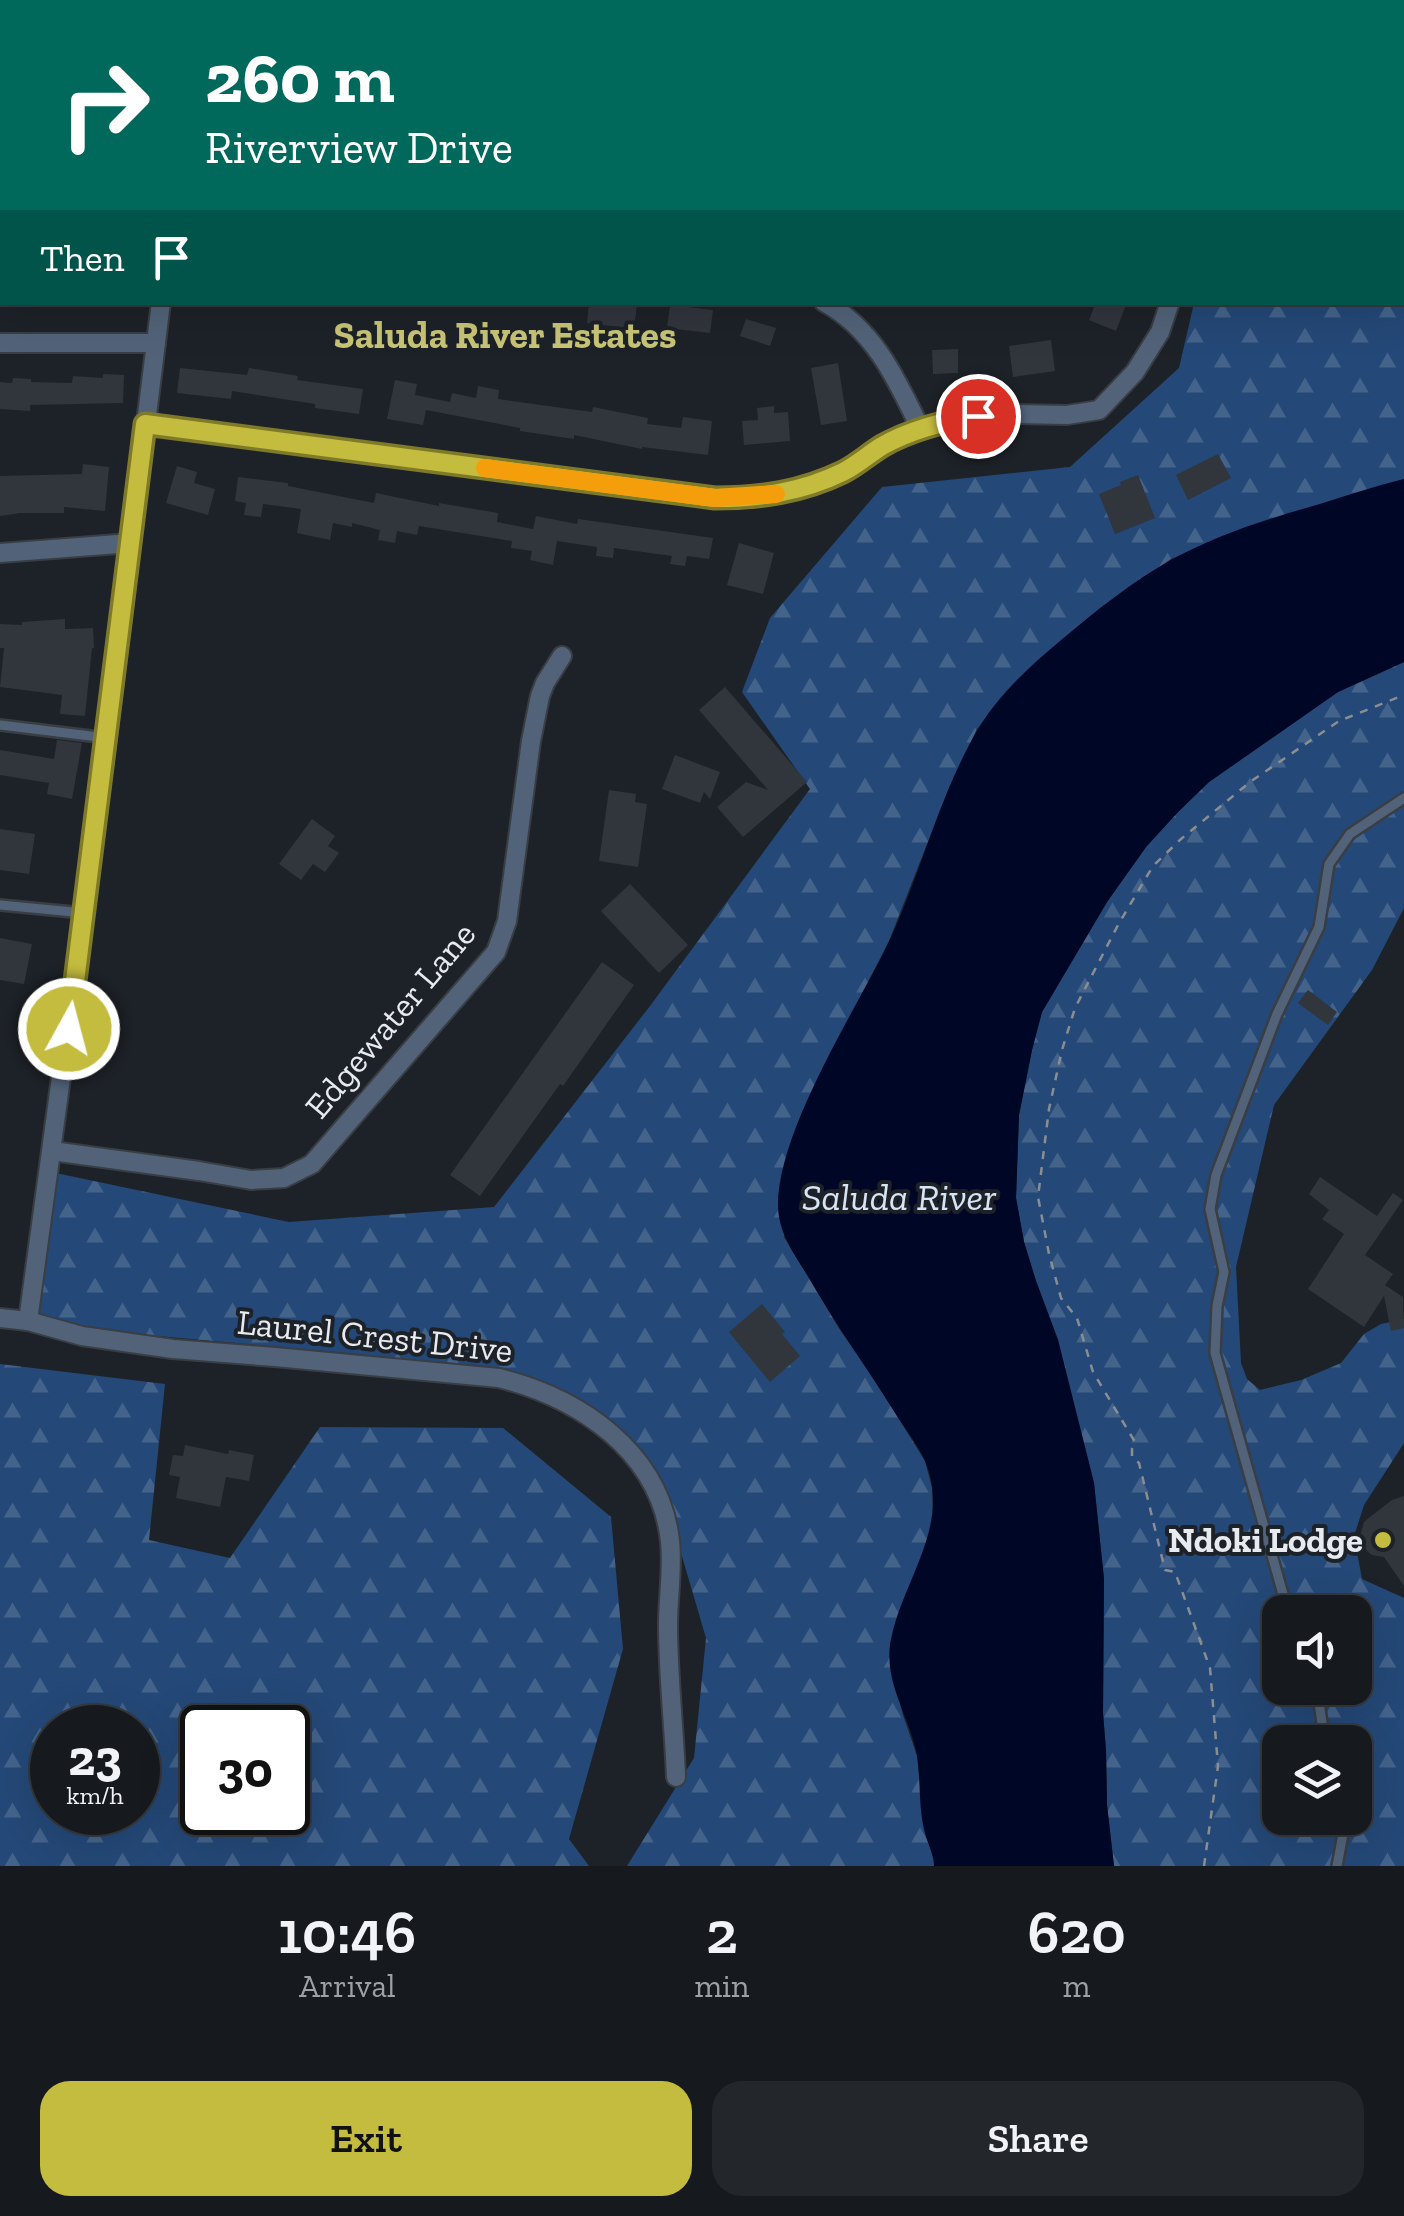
<!DOCTYPE html>
<style>
body{margin:0;font-family:"Zilla Slab",serif;background:#23272b;color:#f1f3f6;height:100vh;display:flex;flex-direction:column;font-size:38px;white-space:nowrap}
*{box-sizing:border-box;margin:0}
p{font-size:32px;color:#9ea1a4}
.icon{flex:none;width:55px;height:55px;fill:none;stroke:currentColor;stroke-width:2;stroke-linecap:round;stroke-linejoin:round}
.map{position:relative;height:1866px;overflow:hidden}
.side{display:flex;flex-direction:column;background:#161a1e;flex:1}
.side>*{flex:none}
.top-card{position:absolute;left:0px;top:0px;width:1405px;height:305px;box-shadow:0 10px 40px #0002,0 0 0 2px #35383c;background:#00695c;color:#fff;overflow:hidden}
.tools{position:absolute;left:1262px;top:1595px;display:grid;gap:20px}
.tools a{display:grid;place-items:center;width:110px;height:110px;border-radius:20px;background:#161a1e;box-shadow:0 10px 40px #0002,0 0 0 2px #35383c;font-size:50px}
.speed{position:absolute;left:30px;top:1705px;display:flex;gap:20px;font-size:50px;font-weight:700;text-align:center}
.speed>*{display:grid;place-content:center;width:130px;height:130px;border-radius:50%;background:#161a1e;box-shadow:0 10px 40px #0002,0 0 0 2px #35383c;line-height:1}
.speed small{font-size:25px;font-weight:400}
.speed .limit{border:5px solid #111;border-radius:15px;background:#fff;color:#111}
.pin{position:absolute;display:grid;place-items:center;width:85px;height:85px;color:#fff;margin:-42px;border:5px solid #fff;border-radius:50%;box-shadow:0 2px 10px #0007}
.me{position:absolute;width:110px;margin:-55px;rotate:7deg;stroke-linejoin:round;filter:drop-shadow(0 0 8px #0008)}
.turn{display:flex;align-items:center;gap:35px;height:210px;padding:0 40px;font-size:45px}
.turn .icon{width:130px;height:130px;stroke-width:2.5}
.turn b{display:block;font-size:70px;line-height:85px}
.then{display:flex;align-items:center;height:95px;padding:0 40px;background:#0003;gap:20px;font-size:38px}
.eta{display:flex;justify-content:space-evenly;align-items:center;height:170px;text-align:center}
.eta b{font-size:60px;font-weight:600;line-height:70px}
.button{display:flex;gap:20px;margin-top:auto;padding:20px 40px}
.button a{flex:1;height:115px;border-radius:30px;background:#c4bc3e;color:#111;font-size:40px;font-weight:600;line-height:115px;text-align:center}
.button a+a{background:#23272b;color:#f1f3f6}
.map>svg:first-child{display:block}
</style>
<div class="map">
<svg width="1404" height="1866" viewBox="0 0 1404 1866">
<defs>
<pattern id="forest-firs" width="22" height="20" patternUnits="userSpaceOnUse" patternTransform="scale(2.5)"><rect width="22" height="20" fill="#244877"/><path d="M5 1l3.5 6h-7zM16 11l3.5 6h-7z" fill="#44638b"/></pattern>
</defs>
<rect width="100%" height="100%" fill="#1d2228"/>
<!-- forest -->
<g fill="url(#forest-firs)" fill-rule="evenodd">
<path d="M1372,0h32v479l-161,49 -72,31 -71,49 -82,71 -41,50 -28,59 -60,153 -73,142 -20,44 -12,110 56,93 31,44 54,87 7,27 1,30 -5,22 -30,76 -8,29v18l13,52 14,41 8,77 9,26v7h-307l67,-108 12,-120 -44,-150 -107,-92 -197,-42 -335,-30 28,-152 238,50 205,-15 156,-201 160,-217 -68,-97 28,-74 112,-131 188,-20 109,-99 15,-65 208,-1v-300h-32z"/>
<path d="M1404,662v246l-32,62 -98,135 -38,162 5,96 6,16 13,11 41,-10 40,-17 23,-29 17,-10 23,-5v124l-40,62 -10,31 8,43 42,19v268h-290l-7,-61 -1,-55 -3,-37 1,-134 -10,-96 -36,-143 -22,-59 -12,-39 -8,-44 3,-83 13,-65 10,-38 65,-110 39,-55 32,-35 31,-30 129,-90zM1280,1612h75v76h-75zM1280,1742h75v76h-75z"/>
<path d="M0,1364l165,20 -16,156 81,18 90,-131 183,1 108,89 12,132 -54,190 20,27h-589zM52,1728h86v84h-86zM202,1728h86v84h-86z"/>
</g>
<!-- water -->
<path fill="#000625" d="M1404,479v183l-66,30 -129,90 -31,30 -32,35 -39,55 -65,110 -10,38 -13,65 -3,83 8,44 12,39 22,59 36,143 10,96 -1,134 3,38 1,54 7,61h-180c0,-12 -6,-21 -9,-33 -7,-26 -4,-53 -8,-78 -7,-37 -32,-70 -27,-110 10,-63 63,-118 35,-184 -7,-16 -19,-31 -28,-45 -29,-47 -62,-92 -89,-140 -14,-22 -30,-44 -30,-71 0,-71 71,-185 104,-249 37,-72 54,-155 95,-225 20,-35 52,-64 83,-90 35,-29 72,-60 113,-82 46,-25 97,-41 147,-55 28,-9 56,-18 84,-25z"/>
<!-- building -->
<g fill="#31353c">
<path d="M589,302l48,2 -3,25 -47,-6z"/>
<path d="M1096,302h31l-11,29 -27,-11z"/>
<path d="M670,305l43,5 -3,23 -43,-5z"/>
<path d="M746,319l30,9 -6,18 -30,-10z"/>
<path d="M1051,340l4,31 -42,6 -4,-31z"/>
<path d="M958,349v24l-25,1 -1,-24z"/>
<path d="M838,363l9,58 -26,4 -10,-57z"/>
<path d="M180,368l67,7 2,-7 49,8 -1,4 66,9 -4,25 -44,-6v-4l-83,-13 -1,8 -54,-6z"/>
<path d="M103,374l21,1 -1,28 -93,2v6l-30,-2v-27l12,1 1,-5 18,1v3l41,1 1,-7 30,2z"/>
<path d="M395,380l22,4 -2,11 35,7 2,-9 24,5 2,-12 21,4 -1,9 94,13 1,-5 55,11 -1,6 34,4 2,-11 29,4 -4,34 -66,-8v2l-68,-14v4l-54,-8v-3l-94,-18 -3,15 -36,-6z"/>
<path d="M774,406v7l14,-1 2,29 -46,4 -2,-24 16,-1 -1,-12z"/>
<path d="M1218,454l13,24 -43,22 -12,-25z"/>
<path d="M83,464l26,3 -4,44 -41,-4v6h-44l-20,3v-40l82,-2z"/>
<path d="M177,466l20,6 -3,11 21,6 -7,26 -42,-12z"/>
<path d="M1138,475l17,43 -40,16 -16,-40 22,-9 -1,-3z"/>
<path d="M238,477l50,6v3l86,17 2,-10 63,13v-3l59,10 -1,9 36,7 3,-13 41,8 1,-5 135,19 -4,21 -22,-3 -2,10 -15,-2 2,-8 -58,-8 -1,10 -17,-2 1,-9 -40,-6 -4,24 -23,-5 2,-9 -21,-3 1,-7 -93,-15 -2,9 -20,-4 -2,12 -17,-3 2,-10 -28,-7v4l-19,-4 -3,17 -33,-7 4,-24 -38,-5 -2,13 -17,-2 2,-12 -11,-2z"/>
<path d="M739,543l35,10 -11,41 -36,-9z"/>
<path d="M65,619v10l28,-1 1,20h-2l-7,68 -25,-2 2,-19 -62,-8 4,-39h-4v-24l22,1v-3z"/>
<path d="M725,687l82,95 -64,55 -26,-30 29,-25 22,8 -69,-80z"/>
<path d="M57,740l25,3 -10,56 -25,-5 2,-11 -49,-8v-25l54,9z"/>
<path d="M675,755l45,17 -10,27 -6,-7 -4,11 -38,-14z"/>
<path d="M609,790l27,4 -1,8 12,2 -9,63 -39,-6z"/>
<path d="M312,819l23,17 -7,10 11,7 -14,19 -12,-8 -12,16 -22,-16z"/>
<path d="M0,829l35,5 -6,40 -29,-4z"/>
<path d="M630,884l58,61 -29,28 -58,-62z"/>
<path d="M0,938l32,6 -8,40 -24,-4z"/>
<path d="M602,962l32,23 -71,101 -3,-2 -80,112 -30,-21z"/>
<path d="M1308,990l29,22 -9,13 -30,-22z"/>
<path d="M1320,1177l57,39 16,-23 10,7 -38,55 28,19 -8,11 18,12 1,31 -13,3 -7,-35 -20,31 -56,-38 36,-55 -22,-15 7,-9 -20,-16z"/>
<path d="M762,1304l23,28 -3,2 18,22 -30,26 -41,-50z"/>
<path d="M185,1445l43,9 1,-4 25,5 -5,26 -23,-4 -6,30 -44,-9 4,-21 -11,-2 4,-20 10,1z"/>
<path d="M1404,1496v90l-20,-29 -12,-2 -5,-4 -7,-15 4,-14 6,-5 22,-17z"/>
</g>
<g fill="none" stroke-linecap="round" stroke-linejoin="round">
<!-- service casing -->
<g stroke="#393e44" stroke-width="14">
<g id="service">
<path d="M64,0v2"/>
<path d="M0,13h2"/>
<path d="M0,144l2,1"/>
<path d="M0,725l107,13"/>
<path d="M0,905l84,8"/>
<path d="M1288,1612l-73,-259 2,-47 7,-34 -14,-63 6,-34 61,-161 42,-87 10,-63 21,-30 54,-36"/>
<path d="M1317,1688l6,42 4,12"/>
<path d="M1337,1866l9,-48"/>
</g>
</g>
<!-- minor casing -->
<g stroke="#393e44" stroke-width="22">
<g id="minor">
<path d="M277,0l18,2"/>
<path d="M199,2v-2"/>
<path d="M670,2v-2"/>
<path d="M824,302c50,27 73,78 96,126"/>
<path d="M0,343h156"/>
<path d="M145,424l570,73 58,-2 16,-3 54,-21 40,-25 37,-18 25,-7 33,-5 37,-2 52,1 32,-5 36,-38 25,-40 10,-30"/>
<path d="M0,553l131,-10"/>
<path d="M52,1151l147,20 52,9 33,-2 28,-14 184,-212 11,-31 24,-180 9,-45 5,-13 17,-27"/>
<path d="M0,1318l28,3 54,15 91,13 102,8 224,21c80,20 161,73 171,163 3,28 -2,56 -2,84 0,50 6,102 8,152"/>
<path d="M28,1321l79,-583 54,-436"/>
</g>
</g>
<!-- path -->
<path stroke="#8a8e93" stroke-width="2.5" stroke-dasharray="8 8" stroke-linecap="butt" d="M1204,1866l14,-100 -8,-98 -35,-96 -10,-2 -26,-107 -7,-6v-8l3,-7 -42,-70 -16,-54 -16,-20 -12,-44 -11,-57 11,-88 13,-59 13,-42 43,-83 35,-59 28,-27 69,-57 89,-61 65,-26"/>
<!-- service -->
<use href="#service" stroke="#526379" stroke-width="9"/>
<!-- minor -->
<use href="#minor" stroke="#526379" stroke-width="18"/>
</g>
<g fill="none" stroke-linecap="round" stroke-linejoin="round">
<!-- route casing -->
<g stroke="#7f7a28" stroke-width="25">
<path id="route" d="M69,1029l76,-605 570,74c45,0 87,-6 128,-26 14,-7 26,-18 39,-26 30,-17 62,-25 96,-30"/>
</g>
<!-- route -->
<use href="#route" stroke="#c4bc3e" stroke-width="18"/>
<!-- slow -->
<path stroke="#f59e0b" stroke-width="18" d="M485,468l230,30 61,-4"/>
</g>
<!-- markers -->
<circle fill="#c4bc3e" stroke="#1d2228" stroke-width="4" cx="1383" cy="1540" r="10"/>
<g text-anchor="middle" stroke-width="8" stroke-linejoin="round" paint-order="stroke">
<!-- street labels -->
<g font-size="35" fill="#e7eaee" stroke="#1d2228">
<text transform="translate(390 1020) rotate(-50)" y="12">Edgewater Lane</text>
<text transform="translate(375 1336) rotate(6)" y="12">Laurel Crest Drive</text>
</g>
<!-- poi labels -->
<g font-size="35" font-weight="bold" fill="#e7eaee" stroke="#1d2228" text-anchor="end">
<text x="1363" y="1552">Ndoki Lodge</text>
</g>
<!-- neighbourhood labels -->
<g font-size="38" font-weight="bold" fill="#c8c476" stroke="#1d2228">
<text x="505" y="348">Saluda River Estates</text>
</g>
<!-- water labels -->
<g font-size="38" font-style="italic" fill="#d8e4f3" stroke="#1d2228">
<text x="899" y="1210">Saluda River</text>
</g>
</g>
</svg>
<div class="tools">
<a><svg class="icon" aria-label="sound" viewBox="0 0 24 24"><path d="M4 9h4l5-4v14l-5-4H4zM17 9q2 3 0 6"/></svg></a>
<a><svg class="icon" aria-label="layers" viewBox="0 0 24 24"><path d="M12 4l9 5-9 5-9-5zM3 14l9 5 9-5"/></svg></a>
</div>
<div class="speed"><div>23<small>km/h</small></div><div class="limit">30</div></div>
<div class="pin" style="left:978px;top:416px;background:#d93025"><svg class="icon" aria-label="arrive" viewBox="0 0 24 24"><path d="M6 21V4h12l-3 4 3 4H6"/></svg></div>
<svg class="me" style="left:69px;top:1029px" viewBox="-20 -20 40 40"><circle r="17" fill="#c4bc3e" stroke="#fff" stroke-width="3"/><path d="M0-11L8 9 0 5-8 9z" fill="#fff"/></svg>
<div class="top-card">
<div class="turn"><svg class="icon" aria-label="right" viewBox="0 0 24 24"><path d="M7 20v-9h11M14 6l5 5-5 5"/></svg><div><b>260 m</b>Riverview Drive</div></div>
<div class="then">Then<svg class="icon" aria-label="arrive" viewBox="0 0 24 24"><path d="M6 21V4h12l-3 4 3 4H6"/></svg></div>
</div>
</div>
<section class="side">
<div class="eta">
<div><b>10:46</b><p>Arrival</p></div>
<div><b>2</b><p>min</p></div>
<div><b>620</b><p>m</p></div>
</div>
<div class="button"><a>Exit</a><a>Share</a></div>
</section>
